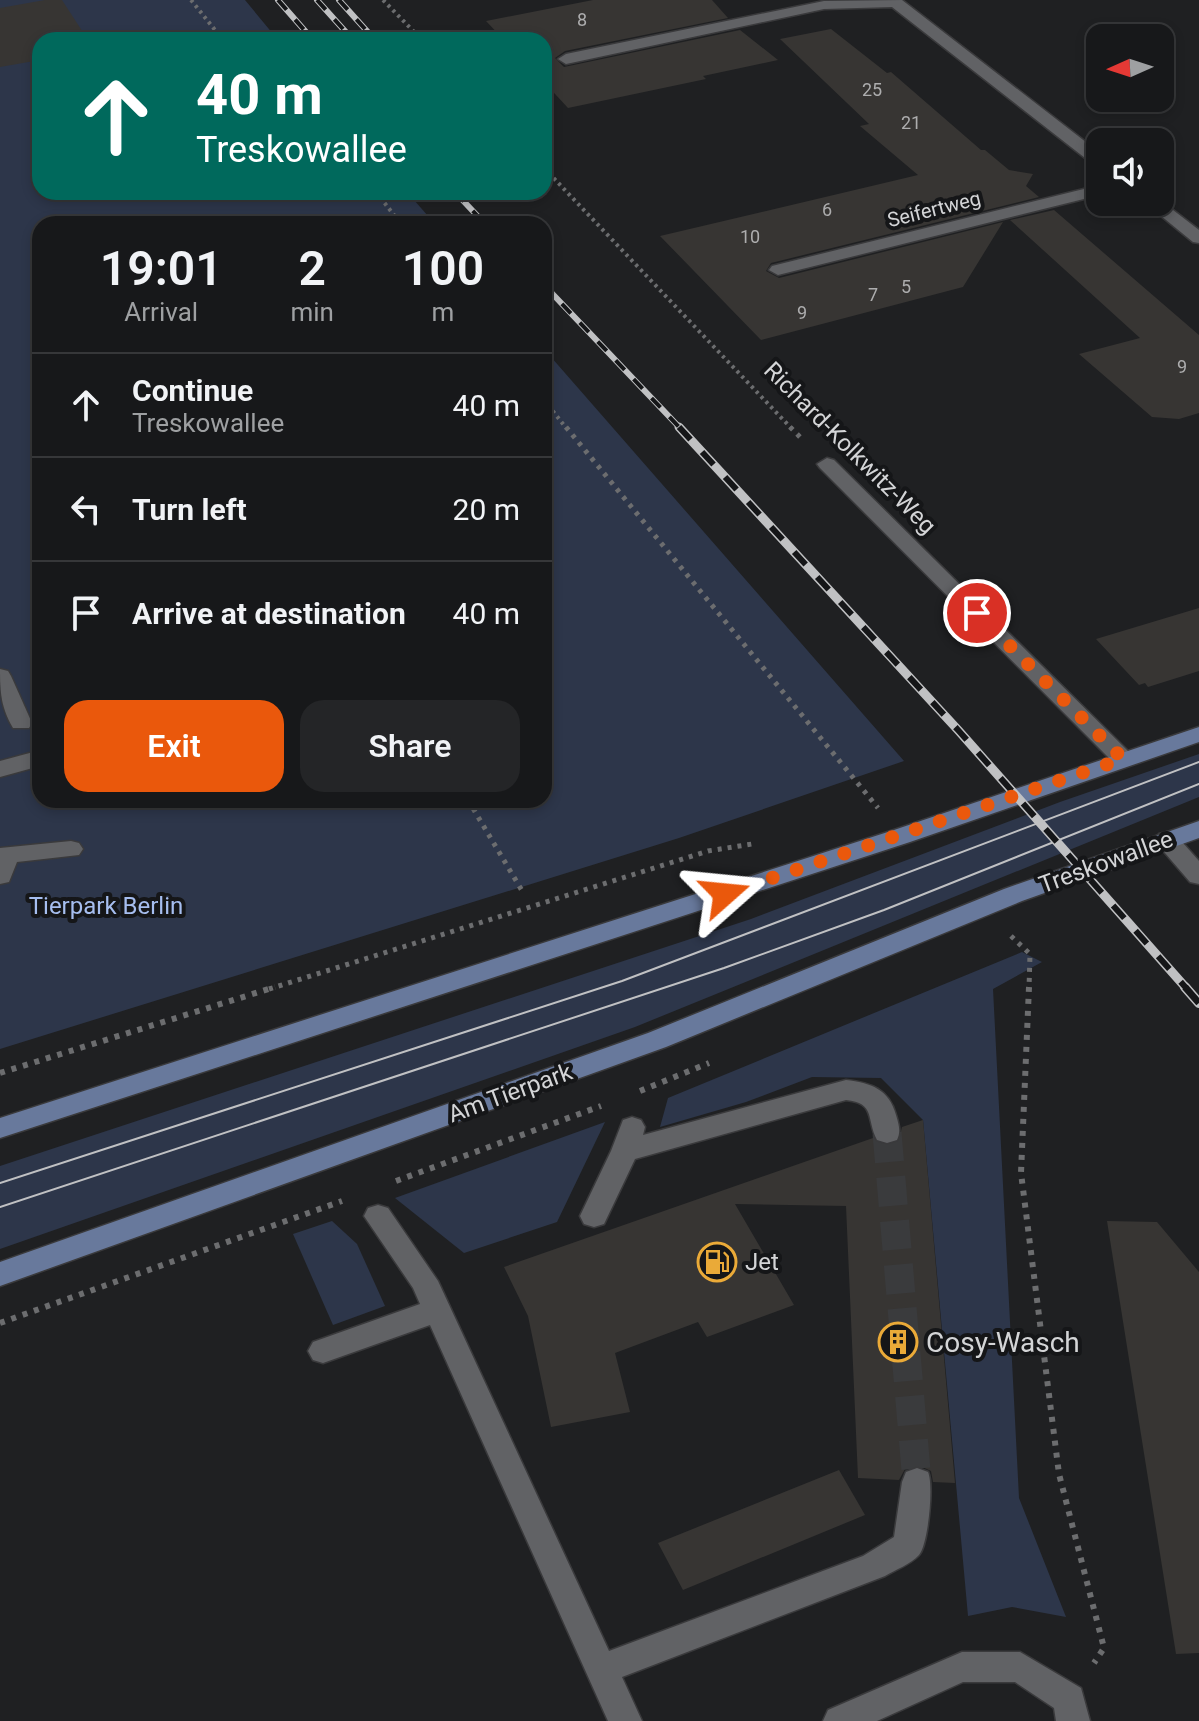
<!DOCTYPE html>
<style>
body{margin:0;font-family:Roboto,sans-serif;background:#242527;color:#f1f3f6;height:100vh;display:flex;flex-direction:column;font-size:30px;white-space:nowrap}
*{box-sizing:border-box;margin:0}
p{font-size:26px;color:#9ea0a2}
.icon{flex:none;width:44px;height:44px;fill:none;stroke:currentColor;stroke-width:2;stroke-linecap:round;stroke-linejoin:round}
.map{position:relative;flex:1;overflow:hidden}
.details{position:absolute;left:32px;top:216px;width:520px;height:592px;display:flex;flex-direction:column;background:#17181a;border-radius:24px;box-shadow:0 4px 12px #0003,0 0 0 2px #363739}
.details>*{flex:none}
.hud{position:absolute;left:32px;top:32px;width:520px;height:168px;border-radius:24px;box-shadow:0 4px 12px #0003,0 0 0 2px #363739;background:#00695c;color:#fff;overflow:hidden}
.needle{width:52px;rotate:267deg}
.controls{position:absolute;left:1086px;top:24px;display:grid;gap:16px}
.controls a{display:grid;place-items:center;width:88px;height:88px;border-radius:16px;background:#17181a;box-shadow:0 4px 12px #0003,0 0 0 2px #363739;font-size:40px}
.pin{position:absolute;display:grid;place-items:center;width:68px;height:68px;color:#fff;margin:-34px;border:4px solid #fff;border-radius:50%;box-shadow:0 2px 8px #0007}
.me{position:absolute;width:88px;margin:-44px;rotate:72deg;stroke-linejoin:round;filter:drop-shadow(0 0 6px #0008)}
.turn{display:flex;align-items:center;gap:28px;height:168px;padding:0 32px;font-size:36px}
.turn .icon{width:104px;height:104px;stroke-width:2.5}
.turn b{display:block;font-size:56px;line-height:68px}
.eta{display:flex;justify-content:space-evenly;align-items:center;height:136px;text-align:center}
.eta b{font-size:48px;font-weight:600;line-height:56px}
.primary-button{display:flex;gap:16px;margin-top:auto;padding:16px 32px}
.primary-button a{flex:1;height:92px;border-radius:24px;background:#ea580c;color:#fff;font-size:32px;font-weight:600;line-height:92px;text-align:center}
.primary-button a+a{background:#242527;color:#f1f3f6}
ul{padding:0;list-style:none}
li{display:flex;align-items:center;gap:24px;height:104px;padding:0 32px;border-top:2px solid #363739}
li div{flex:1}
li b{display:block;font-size:30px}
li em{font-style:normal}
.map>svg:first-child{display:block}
</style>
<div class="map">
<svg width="1199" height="1721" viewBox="0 0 1199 1721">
<rect width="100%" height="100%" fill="#1f2022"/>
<!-- green -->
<g fill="#2d364a">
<path d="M0,0h245l33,40h-238v152h367l28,32h-395v576h504v-451l360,412 -225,77 -679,211z"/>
<path d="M1199,754v43l-564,230 -635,222v-83l751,-247 309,-117z"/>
<path d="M1022,952l20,10 -49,27 26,509 47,119 -54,-10 -44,9 -45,-496 -42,-42 -69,-1 -66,25 -86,25 8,-29z"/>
<path d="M605,1122l-48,100 -93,31 -69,-55z"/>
<path d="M332,1221l25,23 28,62 -52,19 -40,-91z"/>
</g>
<!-- building -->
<g fill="#373533">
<path d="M45,0h17l26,40h-48v20l-40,7v-59z"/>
<path d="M593,0h119l16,18 -163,33 -10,7 9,9 176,-37 38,30 -75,16 3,3 -138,29 -24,-26v-42h-40l-18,-19z"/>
<path d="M831,29l56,44 4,-1 90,78h4l24,20 24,4 -7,12 13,11 -268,66 -5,8 13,7 224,-56 -40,65 -202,53 -101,-104 258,-61 -58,-49 9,-2 -89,-85z"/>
<path d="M1054,210l145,125v78l-20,6 -27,-2 -73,-63 61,-16 -130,-118z"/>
<path d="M1199,608v63l-51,16 -3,-4 -6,2 -43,-46z"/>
<path d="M923,1120l32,363 -22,-1 -2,-11 -13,-6 -13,4 -6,11 -41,-2 -12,-272 -111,-2 59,101 -87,32 -9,-15 -83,31 15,59 -79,15 -23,-111 -24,-49 369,-129 3,5 10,3 12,-3 4,-16z"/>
<path d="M1107,1221l50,1 42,50v381l-23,1z"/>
<path d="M839,1470l26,45 -182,75 -25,-47z"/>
</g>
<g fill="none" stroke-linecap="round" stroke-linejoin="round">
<!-- minor-tunnel -->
<path stroke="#3a3b3d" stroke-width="29" stroke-dasharray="29 15" stroke-linecap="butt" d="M887,1133l30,349"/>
<!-- minor casing -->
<g stroke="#3a3a3c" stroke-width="3">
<g id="minor">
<path d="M902,0l198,153v13l-6,-1 -202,-158 -68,2 -258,55 -8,-5 8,-5 258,-53z"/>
<path d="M1100,185v10l-322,80 -9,-5 3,-4z"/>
<path d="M1160,200l39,30v13l-6,-1 -49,-40z"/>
<path d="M827,458l7,2 297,294 3,5 -3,5h-16l-295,-296 -3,-4z"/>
<path d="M0,669l8,2 3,5 21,47 -3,5h-16c-12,-20 -13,-36 -13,-59z"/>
<path d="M37,751l3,1v14l-40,11v-16z"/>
<path d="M1167,832l8,2 24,27v23l-9,-2 -31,-36 -4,-6 4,-6z"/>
<path d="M71,841l8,2 4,6 -4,6 -62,7 -8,20 -9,2v-36z"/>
<path d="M846,1080c25,3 43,9 50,35 3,10 5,17 1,25l-10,3 -10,-3c-11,-21 -1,-37 -31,-40l-211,59 -31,65 -10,3 -10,-3 -4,-8 31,-65 12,-31 9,-3 9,3 4,7 -2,8z"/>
<path d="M378,1205l10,3 50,73 171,370 254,-95 31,-19 8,-55 4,-10 11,-4 11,4c6,13 0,73 -9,83 -8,9 -24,15 -34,21l-263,101 20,44h-34l-178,-396 -107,38 -10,-3 -5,-9 5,-9 107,-38 -7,-16 -49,-72 4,-8z"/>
<path d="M962,1652h58l61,36 9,33h-34l-2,-13 -39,-26h-52l-86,39h-54l5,-11z"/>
</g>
</g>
<!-- major casing -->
<g stroke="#3a3a3c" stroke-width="3">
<g id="major">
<path d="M1199,727v15l-289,100 -910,296v-20l894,-288z"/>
<path d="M1199,821v17l-177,63 -356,146 -666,239v-24l648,-229 356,-144z"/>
</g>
</g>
<!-- path-far2 -->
<g stroke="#6c6d6f" stroke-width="4" stroke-dasharray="3 4" stroke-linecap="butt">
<path d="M191,0l32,40"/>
<path d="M383,0l39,40"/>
<path d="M544,168l248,261"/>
<path d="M376,192l25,32"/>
<path d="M544,400l23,29"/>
</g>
<!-- path-far1 -->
<g stroke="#6c6d6f" stroke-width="5" stroke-dasharray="4 6" stroke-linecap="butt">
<path d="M566,427l312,381"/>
<path d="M790,427l14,14"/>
<path d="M468,800l56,94"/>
<path d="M1011,936l19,18 -1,35"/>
<path d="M269,989l439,-138 44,-7"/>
</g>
<!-- path -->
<g stroke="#6c6d6f" stroke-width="6" stroke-dasharray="5 7" stroke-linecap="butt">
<path d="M1029,987l-8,186 38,301 45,174 -10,15"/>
<path d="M0,1073l275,-86"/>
<path d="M640,1091l69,-28"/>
<path d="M396,1181l205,-75"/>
<path d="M0,1323l342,-122"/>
</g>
<!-- minor -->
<use href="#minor" fill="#616265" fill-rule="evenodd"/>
<!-- major -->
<use href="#major" fill="#68799c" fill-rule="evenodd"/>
<!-- tram -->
<g stroke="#c0c1c3" stroke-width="2">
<path d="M0,1183l622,-202 577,-219"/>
<path d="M0,1207l724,-239 160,-58 315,-126"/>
</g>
<!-- rail-far2 casing -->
<g stroke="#c0c1c3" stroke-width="6">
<g id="rail-far2">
<path d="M278,0l35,40"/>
<path d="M317,0l36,40"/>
<path d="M339,0l36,40"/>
<path d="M455,192l30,32"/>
<path d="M544,285l137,144"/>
</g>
</g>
<!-- rail-far1 casing -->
<g stroke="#c0c1c3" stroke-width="9">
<path id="rail-far1" d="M679,427l279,303 229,259"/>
</g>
<!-- rail casing -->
<g stroke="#c0c1c3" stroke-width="10">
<path id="rail" d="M1185,987l14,16"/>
</g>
<!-- rail-far2 -->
<use href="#rail-far2" stroke="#151618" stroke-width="4" stroke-dasharray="13" stroke-linecap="butt"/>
<!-- rail-far1 -->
<use href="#rail-far1" stroke="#151618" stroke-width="6" stroke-dasharray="17" stroke-linecap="butt"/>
<!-- rail -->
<use href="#rail" stroke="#151618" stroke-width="7" stroke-dasharray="22" stroke-linecap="butt"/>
</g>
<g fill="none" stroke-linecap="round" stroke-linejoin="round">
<!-- route -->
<path stroke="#ea580c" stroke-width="14" stroke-dasharray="0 25.2" d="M725,894l398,-135 -146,-146"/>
</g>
<!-- icons -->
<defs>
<g id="fuel-ring" transform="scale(2)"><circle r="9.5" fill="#151618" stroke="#eaaa38" stroke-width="1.5"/><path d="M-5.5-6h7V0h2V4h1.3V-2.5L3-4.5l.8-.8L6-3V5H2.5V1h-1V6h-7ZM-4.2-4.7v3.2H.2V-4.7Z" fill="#eaaa38"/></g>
<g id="building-ring" transform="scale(2)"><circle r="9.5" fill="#151618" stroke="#eaaa38" stroke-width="1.5"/><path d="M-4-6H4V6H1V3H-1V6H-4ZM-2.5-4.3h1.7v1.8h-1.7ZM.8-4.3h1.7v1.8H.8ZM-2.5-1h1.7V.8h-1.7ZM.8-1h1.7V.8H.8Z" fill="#eaaa38"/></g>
</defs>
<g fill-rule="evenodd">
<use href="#fuel-ring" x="717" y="1262"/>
<use href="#building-ring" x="898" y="1342"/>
</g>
<g text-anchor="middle" stroke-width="8" stroke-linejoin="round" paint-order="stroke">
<!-- far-number labels -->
<g font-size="18" fill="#adadae">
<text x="582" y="26">8</text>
<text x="872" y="96">25</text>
<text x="911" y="129">21</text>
<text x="827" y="216">6</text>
<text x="750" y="243">10</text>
<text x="906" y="293">5</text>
<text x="873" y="301">7</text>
<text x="802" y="319">9</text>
<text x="1182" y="373">9</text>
</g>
<!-- far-street labels -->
<g font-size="20" fill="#d4d5d7" stroke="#151618">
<text transform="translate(934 209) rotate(-14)" y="7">Seifertweg</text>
</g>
<!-- street labels -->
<g font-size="24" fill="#d4d5d7" stroke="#151618">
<text transform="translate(850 448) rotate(45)" y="8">Richard-Kolkwitz-Weg</text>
<text transform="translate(1106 862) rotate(-20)" y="8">Treskowallee</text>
<text transform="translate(510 1093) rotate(-20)" y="8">Am Tierpark</text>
</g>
<!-- park labels -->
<g font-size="24" fill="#a6beef" stroke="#151618">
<text x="106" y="914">Tierpark Berlin</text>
</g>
<!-- poi labels -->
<g font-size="24" fill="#d4d5d7" stroke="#151618" text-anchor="start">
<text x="745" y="1270">Jet</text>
</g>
<!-- near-poi labels -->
<g font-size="28" fill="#d4d5d7" stroke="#151618" text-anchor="start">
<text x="926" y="1352">Cosy-Wasch</text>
</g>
</g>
</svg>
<div class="controls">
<a><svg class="needle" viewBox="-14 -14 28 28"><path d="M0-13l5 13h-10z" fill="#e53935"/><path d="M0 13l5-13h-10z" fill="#9ea0a2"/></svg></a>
<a><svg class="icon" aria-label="sound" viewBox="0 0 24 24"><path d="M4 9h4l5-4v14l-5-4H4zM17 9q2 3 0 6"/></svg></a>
</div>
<div class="pin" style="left:977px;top:613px;background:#d93025"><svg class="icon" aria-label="arrive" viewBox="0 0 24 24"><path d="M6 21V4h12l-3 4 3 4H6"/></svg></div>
<svg class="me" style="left:725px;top:894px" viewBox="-20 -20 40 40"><path d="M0-17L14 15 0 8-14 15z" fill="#ea580c" stroke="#fff" stroke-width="4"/></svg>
<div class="hud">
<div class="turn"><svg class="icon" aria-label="ahead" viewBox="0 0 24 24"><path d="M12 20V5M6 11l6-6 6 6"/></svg><div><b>40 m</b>Treskowallee</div></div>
</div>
<section class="details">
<div class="eta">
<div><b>19:01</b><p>Arrival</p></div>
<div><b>2</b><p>min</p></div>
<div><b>100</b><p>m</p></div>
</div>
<ul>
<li><svg class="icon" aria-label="ahead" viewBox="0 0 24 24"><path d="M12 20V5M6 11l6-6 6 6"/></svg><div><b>Continue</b><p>Treskowallee</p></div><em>40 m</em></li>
<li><svg class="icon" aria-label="left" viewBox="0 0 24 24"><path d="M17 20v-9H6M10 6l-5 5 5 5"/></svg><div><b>Turn left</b></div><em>20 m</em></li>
<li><svg class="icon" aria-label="arrive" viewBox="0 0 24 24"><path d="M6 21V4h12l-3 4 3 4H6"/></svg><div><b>Arrive at destination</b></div><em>40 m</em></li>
</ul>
<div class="primary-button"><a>Exit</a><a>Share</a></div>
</section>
</div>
